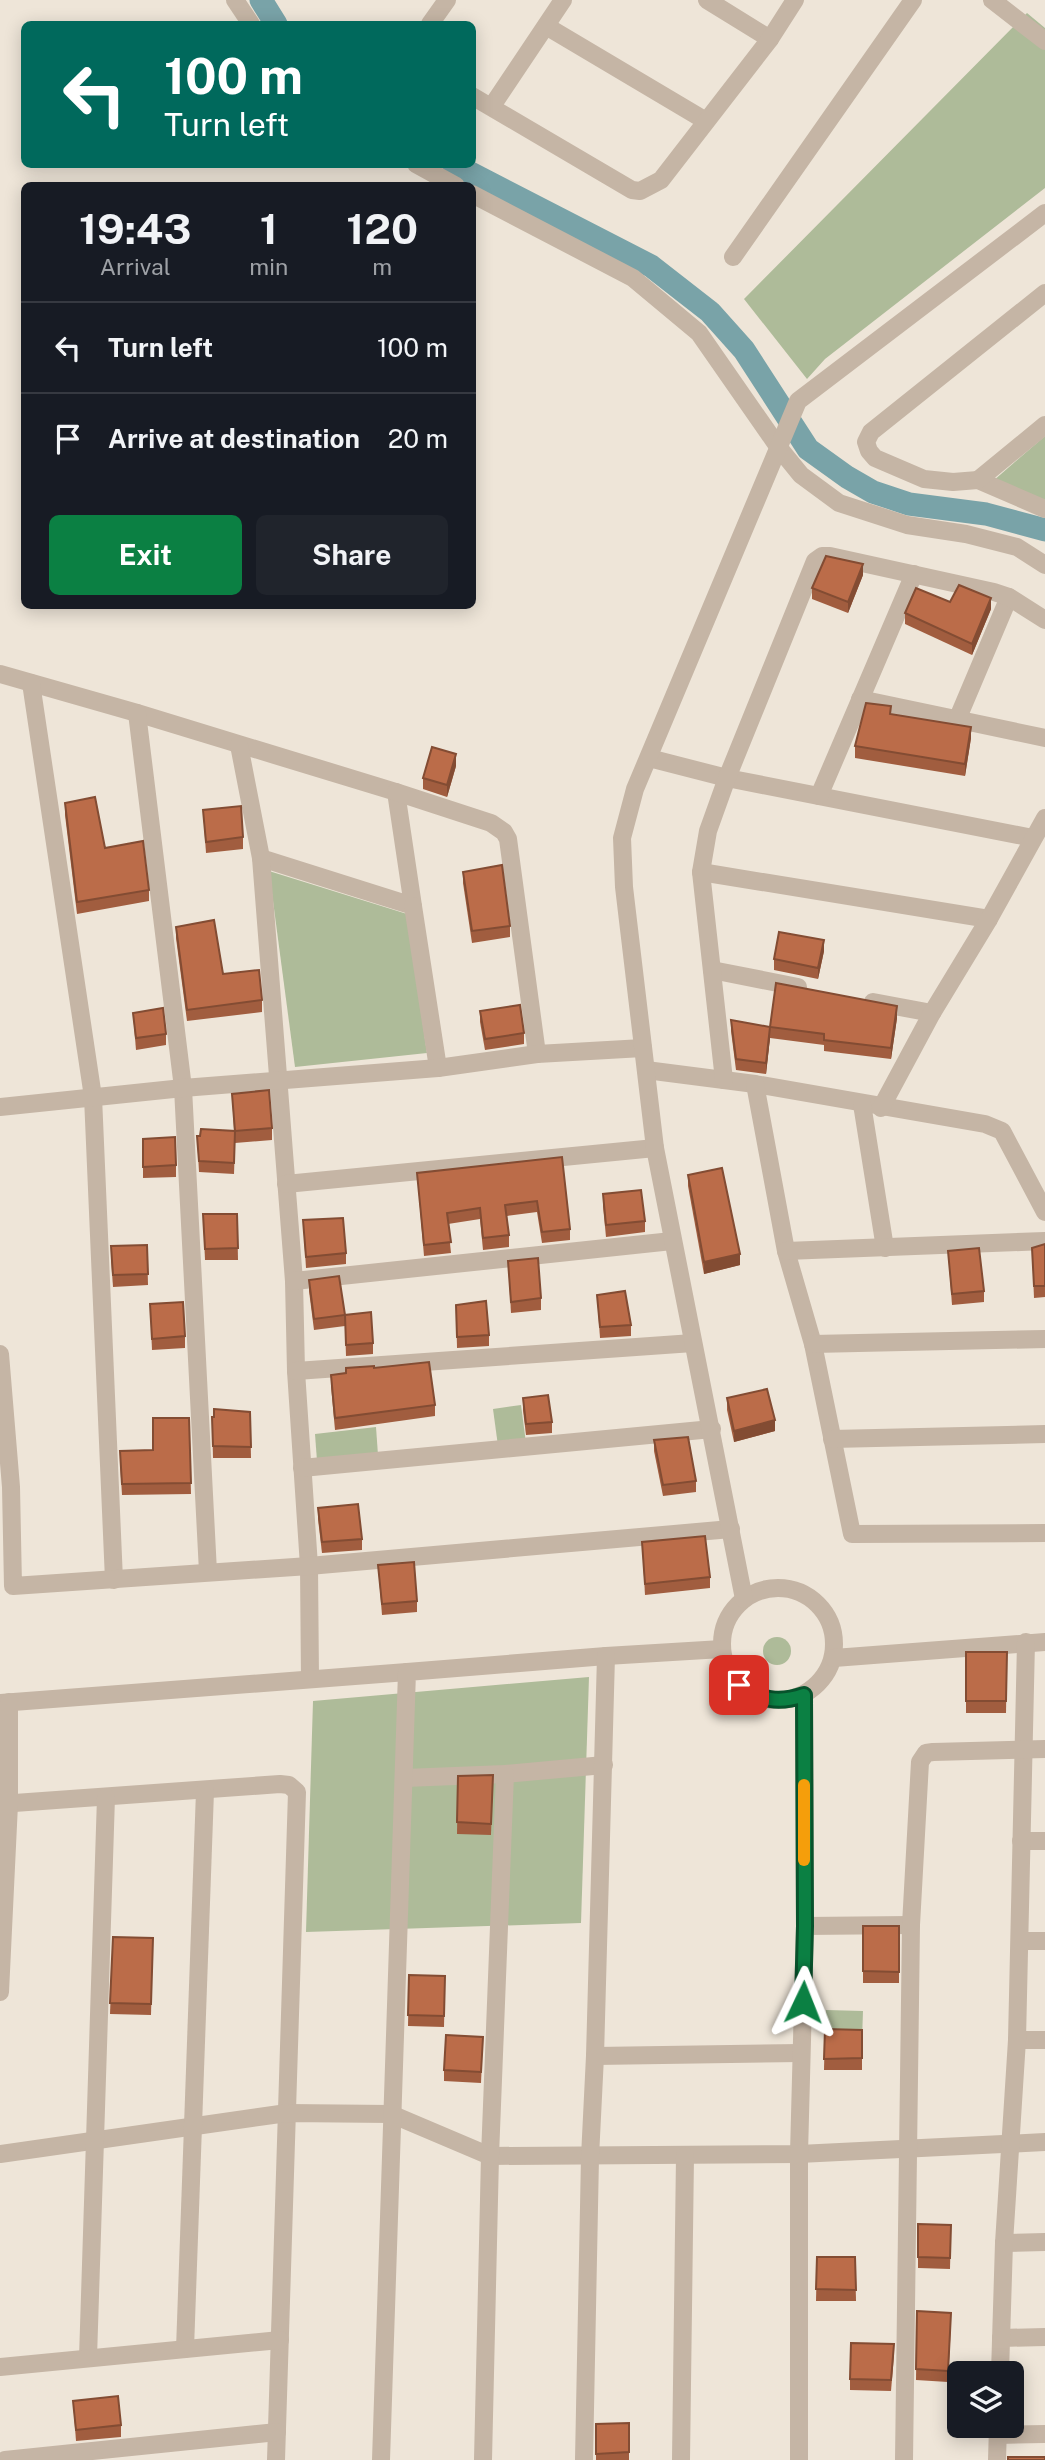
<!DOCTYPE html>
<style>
body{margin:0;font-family:"Public Sans",sans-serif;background:#20242c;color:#f1f3f6;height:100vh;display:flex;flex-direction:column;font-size:26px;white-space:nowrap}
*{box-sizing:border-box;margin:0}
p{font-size:23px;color:#9ea1a6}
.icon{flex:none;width:38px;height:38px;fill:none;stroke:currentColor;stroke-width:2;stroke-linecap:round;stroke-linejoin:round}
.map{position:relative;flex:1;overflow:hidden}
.side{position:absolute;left:21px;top:182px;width:455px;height:427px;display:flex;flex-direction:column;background:#171b24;border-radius:10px;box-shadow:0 4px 18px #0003}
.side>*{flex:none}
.hud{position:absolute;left:21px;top:21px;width:455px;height:147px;border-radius:10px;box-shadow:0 4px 18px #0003;background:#00695c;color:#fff;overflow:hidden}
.buttons{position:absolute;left:947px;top:2361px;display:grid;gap:14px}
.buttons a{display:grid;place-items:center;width:77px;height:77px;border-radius:10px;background:#171b24;box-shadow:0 4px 18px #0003;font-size:35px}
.pin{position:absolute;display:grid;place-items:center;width:60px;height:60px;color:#fff;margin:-30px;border-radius:14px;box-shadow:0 4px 10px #0006}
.me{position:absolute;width:77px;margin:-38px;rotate:2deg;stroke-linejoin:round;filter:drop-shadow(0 0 5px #0008)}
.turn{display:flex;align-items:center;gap:24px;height:147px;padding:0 28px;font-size:32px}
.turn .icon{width:91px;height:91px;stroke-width:2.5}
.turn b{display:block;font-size:49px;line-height:60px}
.eta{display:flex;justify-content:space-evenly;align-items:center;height:119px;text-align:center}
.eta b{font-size:42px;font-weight:700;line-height:49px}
.primary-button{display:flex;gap:14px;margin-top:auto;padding:14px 28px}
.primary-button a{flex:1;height:80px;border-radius:10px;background:#0b8043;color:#fff;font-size:28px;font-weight:700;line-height:80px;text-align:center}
.primary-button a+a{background:#20242c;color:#f1f3f6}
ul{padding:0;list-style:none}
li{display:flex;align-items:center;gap:21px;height:91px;padding:0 28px;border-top:2px solid #363941}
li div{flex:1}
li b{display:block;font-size:26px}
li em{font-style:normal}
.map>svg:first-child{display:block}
</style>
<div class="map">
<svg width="1045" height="2460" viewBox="0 0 1045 2460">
<rect width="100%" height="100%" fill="#eee5d8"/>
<!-- green -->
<g fill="#aebb99">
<path d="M1027,13l18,15v160l-220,171 -18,20 -63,-80z"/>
<path d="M1045,436v64l-52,-19z"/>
<path d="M269,871l138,43 20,139 -132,14z"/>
<path d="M521,1405l5,38 -28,3 -5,-37z"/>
<path d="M376,1427l2,28 -61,6 -2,-27z"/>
<circle cx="777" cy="1651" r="14"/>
<path d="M589,1677l-8,246 -275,9 7,-231z"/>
<path d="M826,2010l37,1 -1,29 -37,-1z"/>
</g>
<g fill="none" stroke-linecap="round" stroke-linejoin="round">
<!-- canal -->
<g stroke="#79a3a8" stroke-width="23">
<path d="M261,0l15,24"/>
<path d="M453,164l198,102 59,46 34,38 64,99 39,28 26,15 36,12 77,10 59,16"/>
</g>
<!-- minor -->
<g stroke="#c5b5a5" stroke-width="18">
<path d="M235,0l16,24"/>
<path d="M707,0l63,39"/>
<path d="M992,0l53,41"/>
<path d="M430,24l17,-24"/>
<path d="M546,26l160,95"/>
<path d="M472,96l160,94 8,1 21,-11 109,-141 25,-39"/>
<path d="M492,106l71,-106"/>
<path d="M416,164l40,22"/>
<path d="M472,194l161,84 66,55 80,115 22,27 38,28 68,22 59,9 51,13 28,18"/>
<path d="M733,257l180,-257"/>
<path d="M1045,293l-174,139 -5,10 3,9 6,7 49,21 29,3 25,-2 67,29"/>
<path d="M978,480l67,-55"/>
<path d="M0,674l137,39 259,79 17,114 -152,-48"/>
<path d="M31,683l62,414 21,483"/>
<path d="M860,699l185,39"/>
<path d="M137,713l46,375 25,484"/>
<path d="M957,720l52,-123"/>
<path d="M239,745l22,113 33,423 2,90 13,195 1,113"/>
<path d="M649,758l78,20 306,60"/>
<path d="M396,792l95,31 13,9 4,7 29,215"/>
<path d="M819,796l95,-222"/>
<path d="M701,872l288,47"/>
<path d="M413,906l25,162"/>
<path d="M712,970l86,17"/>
<path d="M873,1002l59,11"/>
<path d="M646,1070l109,14 230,40 17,7 43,81"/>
<path d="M724,1080l-23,-208 7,-41 19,-53 88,-217 7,-5h8l164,36 15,5 36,23"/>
<path d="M755,1084l31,167 27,93 39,190 193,-1"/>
<path d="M862,1104l23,144"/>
<path d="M0,1107l183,-19 255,-20 99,-14 106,-6"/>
<path d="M881,1108l51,-95 57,-94 56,-101"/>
<path d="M286,1184l369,-36"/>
<path d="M786,1251l259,-10"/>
<path d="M294,1281l378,-40"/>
<path d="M813,1344l232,-5"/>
<path d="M0,1354l11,133 2,99 296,-20 422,-37"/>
<path d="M296,1371l397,-28"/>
<path d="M832,1439l213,-5"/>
<path d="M302,1468l410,-39"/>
<circle cx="778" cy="1644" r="56"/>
<path d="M744,1599l-89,-451 -31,-261 -2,-49 13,-49 163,-388 247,-188"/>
<path d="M834,1658l211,-16"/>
<path d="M0,1703l407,-31"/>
<path d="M405,1778l100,-4 99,-9"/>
<path d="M0,1804l280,-20 9,1 8,7 -21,668"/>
<path d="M1021,1841h24"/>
<path d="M805,1926l106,-1"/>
<path d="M1020,1941h25"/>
<path d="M0,1992l9,-188v-102"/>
<path d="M1017,2040h28"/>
<path d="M595,2056l206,-3"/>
<path d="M0,2154l287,-41 104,1 99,42 309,-2 246,-12"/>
<path d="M1004,2243l41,-1"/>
<path d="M1001,2338l44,-1"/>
<path d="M185,2349l20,-558"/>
<path d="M88,2358l18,-561"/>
<path d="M0,2367l280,-27"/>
<path d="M1000,2373l4,-130 13,-203 9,-398"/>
<path d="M998,2435l47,-1"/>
<path d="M5,2460l272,-28"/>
<path d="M381,2460l26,-788 199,-16 116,-7"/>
<path d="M483,2460l7,-304 15,-382"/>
<path d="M584,2460l6,-303 5,-101 11,-400"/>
<path d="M681,2460l4,-304"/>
<path d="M799,2460v-306l6,-228 -1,-231"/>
<path d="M904,2460l7,-535 9,-163 6,-9 7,-1 112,-3"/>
<path d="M997,2460l1,-34"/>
</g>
</g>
<!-- wall -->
<g fill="#a15d3f">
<path d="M863,575l-15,38 -36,-14v-11z"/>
<path d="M991,609l-19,46 -67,-31v-11z"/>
<path d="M891,714l80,24 -6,38 -110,-18v-12z"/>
<path d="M456,766l-9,31 -24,-8v-11z"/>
<path d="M65,803l40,45 44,42v11l-72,13 -12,-99z"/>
<path d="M203,810l40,27v12l-37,4z"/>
<path d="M463,872l47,54v11l-38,6 -9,-60z"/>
<path d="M176,927l47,47 39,26v12l-75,9 -11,-83z"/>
<path d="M824,951l-6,28 -44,-9v-11z"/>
<path d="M480,1011l44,22v11l-39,6 -5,-28z"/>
<path d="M133,1013l33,21v11l-30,5z"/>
<path d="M897,1018l-6,41 -67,-8v-6l-54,-7 -4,36 -30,-4 -5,-39v-11l39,7z"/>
<path d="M232,1094l40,34v12l-37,3 -1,31 -35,-2 -2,-36 37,-5z"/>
<path d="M143,1139l33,26v12l-33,1z"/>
<path d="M562,1157l8,72v11l-28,3 -5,-31 -30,4 2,19v12l-26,3 -3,-31 -32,5 3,29 -27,3 -7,-83z"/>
<path d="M688,1175l52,90 -36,9 -16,-88z"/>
<path d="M603,1194l42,27v11l-39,5 -3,-31z"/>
<path d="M203,1214h34l1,46h-33z"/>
<path d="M303,1220l43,33v11l-40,4z"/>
<path d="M1045,1244v53l-11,1 -2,-50z"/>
<path d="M147,1245l1,40 -35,2 -2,-29z"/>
<path d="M948,1251l36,40v11l-32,3z"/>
<path d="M508,1261l33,37v12l-30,3z"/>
<path d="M309,1280l64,63v11l-27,2 -1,-30 -31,4 -5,-39z"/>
<path d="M597,1295l34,30v11l-31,2z"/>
<path d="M150,1304l35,32v12l-33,2z"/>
<path d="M456,1305l33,30v11l-32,2z"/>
<path d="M374,1368l61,37v11l-100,14 -4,-44v-11z"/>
<path d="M523,1398l29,24v11l-26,2 -3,-25z"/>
<path d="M727,1398l48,33 -41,11 -7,-32z"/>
<path d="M250,1412l1,46h-38l-1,-41z"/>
<path d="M189,1418l2,76 -69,1 -2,-33 33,-12z"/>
<path d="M654,1440l42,41v11l-33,4 -9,-45z"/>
<path d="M318,1508l44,31v11l-40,3 -4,-34z"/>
<path d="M642,1542l68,35v11l-65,7z"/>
<path d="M378,1565l39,36v11l-35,3z"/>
<path d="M966,1652h41l-1,61h-40z"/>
<path d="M493,1775l-2,60 -34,-1 1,-58z"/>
<rect x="863" y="1926" width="36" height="57"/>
<path d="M113,1937l40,1 -2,77 -41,-1z"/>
<path d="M409,1975l36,1 -1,51 -36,-1z"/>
<path d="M825,2029l37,1v40h-38z"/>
<path d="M483,2037l-2,46 -37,-2v-11z"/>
<path d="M918,2224l33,1 -1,44 -32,-1z"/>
<path d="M817,2257h38l1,44h-40z"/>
<path d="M917,2311l34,13 -3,58 -32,-2z"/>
<path d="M894,2355l-3,36 -41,-1v-11z"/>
<path d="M73,2401l48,24v12l-45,4z"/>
<path d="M629,2423v37h-33v-36z"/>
</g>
<!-- shaded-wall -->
<g fill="#834c33">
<path d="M863,564v11l-15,38v-11z"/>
<path d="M991,598v11l-19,46v-11z"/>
<path d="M971,727v11l-6,38v-12z"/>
<path d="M456,754v12l-9,31v-12z"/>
<path d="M824,940v11l-6,28v-11z"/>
<path d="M897,1006v12l-6,41v-11z"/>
<path d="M770,1027v11l-4,36v-11z"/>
<path d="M740,1254v11l-36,9v-12z"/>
<path d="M775,1420v11l-41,11v-11z"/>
</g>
<!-- building -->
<g fill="#bb6c49" stroke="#834c33" stroke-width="2">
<path d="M826,556l37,8 -15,38 -36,-14z"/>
<path d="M959,585l32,13 -19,46 -67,-31 11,-25 34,14z"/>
<path d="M866,703l25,3 -1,8 81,13 -6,37 -110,-18z"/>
<path d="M432,747l24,7 -9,31 -24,-7z"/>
<path d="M95,797l10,51 38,-7 6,49 -72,12 -12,-99z"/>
<path d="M241,806l2,31 -37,5 -3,-32z"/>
<path d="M502,865l8,61 -38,5 -9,-59z"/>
<path d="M214,920l9,54 36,-4 3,30 -75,10 -11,-83z"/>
<path d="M779,932l45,8 -6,28 -44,-9z"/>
<path d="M776,983l121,23 -6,42 -67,-8v-6l-54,-7z"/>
<path d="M520,1005l4,28 -39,6 -5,-28z"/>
<path d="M163,1008l3,26 -30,4 -3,-25z"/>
<path d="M731,1020l39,7 -4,36 -30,-4z"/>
<path d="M269,1090l3,38 -37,3 -3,-37z"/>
<path d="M201,1129l34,2 -1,32 -35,-2 -2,-25h3z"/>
<path d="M175,1137l1,28 -33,2v-28z"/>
<path d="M562,1157l8,72 -28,3 -5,-31 -32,4 4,30 -26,3 -3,-30 -33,5 4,29 -27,3 -7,-72z"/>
<path d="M722,1168l18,86 -36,8 -16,-87z"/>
<path d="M641,1190l4,31 -39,4 -3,-31z"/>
<path d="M203,1214h34l1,34 -33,1z"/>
<path d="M343,1218l3,35 -40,4 -3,-37z"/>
<path d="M1045,1244v42h-11l-2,-38z"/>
<path d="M147,1245l1,29 -35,1 -2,-29z"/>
<path d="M979,1248l5,43 -32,3 -4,-43z"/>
<path d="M538,1258l3,40 -30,4 -3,-41z"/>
<path d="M339,1276l6,39 -31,4 -5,-39z"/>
<path d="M625,1291l6,34 -31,2 -3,-32z"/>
<path d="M486,1301l3,34 -32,2 -1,-32z"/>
<path d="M183,1302l2,34 -33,3 -2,-35z"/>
<path d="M371,1312l2,31 -27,2 -1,-30z"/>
<path d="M429,1362l6,43 -100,13 -4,-43 15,-2v-5l28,-2v2z"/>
<path d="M767,1389l8,31 -41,11 -7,-33z"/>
<path d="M548,1395l4,27 -26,2 -3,-26z"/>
<path d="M214,1409l36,3 1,35 -38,-1 -1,-29h2z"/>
<path d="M153,1418h36l2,65 -69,1 -2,-33 33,-1z"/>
<path d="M688,1437l8,44 -33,4 -9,-45z"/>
<path d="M358,1504l4,35 -40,3 -4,-34z"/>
<path d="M705,1536l5,41 -65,7 -3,-42z"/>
<path d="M414,1562l3,39 -35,3 -4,-39z"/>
<path d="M966,1652h41l-1,49h-40z"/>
<path d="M493,1775l-2,49 -34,-2 1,-46z"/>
<path d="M863,1926h36v46l-36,-1z"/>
<path d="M113,1937l40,1 -2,66 -41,-1z"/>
<path d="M409,1975l36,1 -1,40 -36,-1z"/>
<path d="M825,2029l37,1v28l-38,1z"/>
<path d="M446,2035l37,2 -2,35 -37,-2z"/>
<path d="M918,2224l33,1 -1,33 -32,-1z"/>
<path d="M817,2257h38l1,33 -40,-1z"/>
<path d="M917,2311l34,2 -3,58 -32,-2z"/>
<path d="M851,2343l43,1 -3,36 -41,-1z"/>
<path d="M118,2396l3,29 -45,5 -3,-29z"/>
<path d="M629,2423v29l-33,2v-30z"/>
<rect x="1008" y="2457" width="37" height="3"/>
</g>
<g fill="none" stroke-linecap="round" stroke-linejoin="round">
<!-- route casing -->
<g stroke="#07532c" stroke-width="18">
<path id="route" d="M739,1685c22,15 39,19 65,10l1,231 -2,76"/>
</g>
<!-- route -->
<use href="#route" stroke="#0b8043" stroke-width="12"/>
<!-- slow -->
<path stroke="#f59e0b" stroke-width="12" d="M804,1785v75"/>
</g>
</svg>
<div class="buttons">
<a><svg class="icon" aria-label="layers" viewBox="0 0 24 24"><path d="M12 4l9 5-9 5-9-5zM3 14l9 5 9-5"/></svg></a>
</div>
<div class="pin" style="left:739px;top:1685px;background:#d93025"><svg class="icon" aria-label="arrive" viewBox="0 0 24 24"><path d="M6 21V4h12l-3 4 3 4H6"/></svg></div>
<svg class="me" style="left:803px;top:2002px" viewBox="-20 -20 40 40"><path d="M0-17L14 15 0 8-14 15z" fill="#0b8043" stroke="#fff" stroke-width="4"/></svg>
<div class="hud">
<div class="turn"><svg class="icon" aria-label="left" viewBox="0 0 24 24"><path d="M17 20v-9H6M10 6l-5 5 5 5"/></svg><div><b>100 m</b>Turn left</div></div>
</div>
<section class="side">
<div class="eta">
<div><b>19:43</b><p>Arrival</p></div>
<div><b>1</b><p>min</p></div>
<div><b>120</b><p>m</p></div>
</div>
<ul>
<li><svg class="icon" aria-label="left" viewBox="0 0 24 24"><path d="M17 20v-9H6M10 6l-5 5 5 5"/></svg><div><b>Turn left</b></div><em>100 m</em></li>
<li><svg class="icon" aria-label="arrive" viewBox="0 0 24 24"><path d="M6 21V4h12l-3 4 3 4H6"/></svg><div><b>Arrive at destination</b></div><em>20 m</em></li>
</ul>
<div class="primary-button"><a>Exit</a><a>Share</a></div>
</section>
</div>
